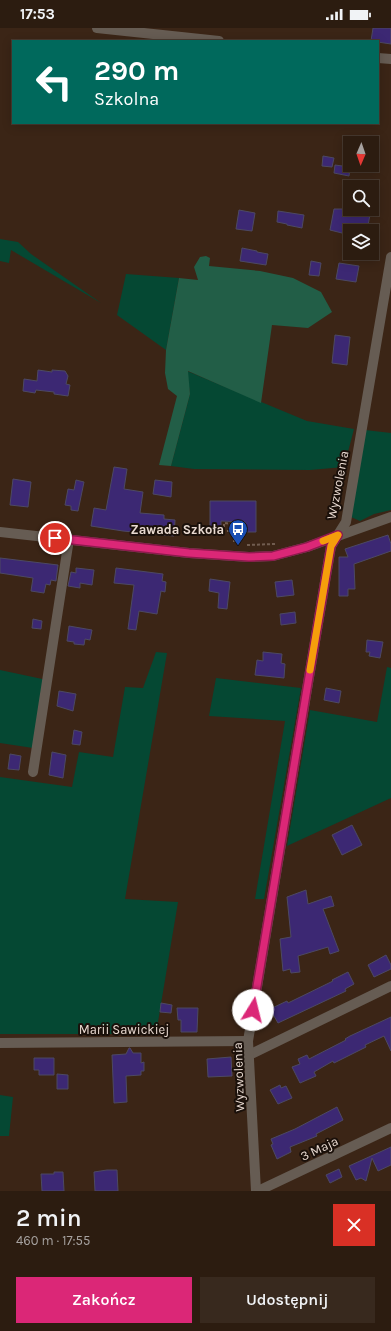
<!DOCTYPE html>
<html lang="pl">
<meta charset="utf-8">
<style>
body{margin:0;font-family:Karla,sans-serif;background:#38291e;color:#f1f3f6;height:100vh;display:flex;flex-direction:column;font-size:15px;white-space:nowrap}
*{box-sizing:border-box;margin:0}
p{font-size:13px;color:#a6a19f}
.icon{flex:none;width:22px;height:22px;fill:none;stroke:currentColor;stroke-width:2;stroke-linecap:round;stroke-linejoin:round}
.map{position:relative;height:1163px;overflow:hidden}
.details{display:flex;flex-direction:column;background:#2c1c10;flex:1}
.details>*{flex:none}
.banner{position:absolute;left:12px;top:12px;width:367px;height:84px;border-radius:0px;box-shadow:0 2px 10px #0003,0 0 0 1px #483a30;background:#00695c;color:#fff;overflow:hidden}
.needle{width:26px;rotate:182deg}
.tools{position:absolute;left:343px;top:108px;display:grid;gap:8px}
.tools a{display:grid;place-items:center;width:36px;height:36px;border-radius:0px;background:#2c1c10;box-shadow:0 2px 10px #0003,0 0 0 1px #483a30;font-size:20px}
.pin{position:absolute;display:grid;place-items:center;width:34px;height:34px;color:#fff;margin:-17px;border:2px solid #fff;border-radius:50%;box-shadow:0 1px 4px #0007}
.me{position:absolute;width:44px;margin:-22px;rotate:9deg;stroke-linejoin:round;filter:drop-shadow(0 0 3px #0008)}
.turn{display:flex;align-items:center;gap:14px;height:84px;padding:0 16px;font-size:18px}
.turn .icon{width:52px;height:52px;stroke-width:2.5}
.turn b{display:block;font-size:28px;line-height:34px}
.round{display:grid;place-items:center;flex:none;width:42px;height:42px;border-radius:0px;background:#38291e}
.summary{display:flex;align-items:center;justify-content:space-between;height:68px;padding:0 16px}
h1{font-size:24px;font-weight:600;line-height:30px}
.primary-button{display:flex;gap:8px;margin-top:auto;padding:8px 16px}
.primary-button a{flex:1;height:46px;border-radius:0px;background:#db2777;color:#fff;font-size:16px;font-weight:600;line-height:46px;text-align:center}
.primary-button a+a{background:#38291e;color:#f1f3f6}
.status{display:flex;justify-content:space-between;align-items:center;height:28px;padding:0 20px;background:#2c1c10;direction:ltr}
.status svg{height:11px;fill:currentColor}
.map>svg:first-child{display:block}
</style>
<div class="status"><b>17:53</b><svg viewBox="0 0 49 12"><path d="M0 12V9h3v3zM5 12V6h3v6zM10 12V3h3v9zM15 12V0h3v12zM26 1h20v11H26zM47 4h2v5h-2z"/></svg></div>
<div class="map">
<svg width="391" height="1163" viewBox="0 0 391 1163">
<rect width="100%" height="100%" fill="#3b2516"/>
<!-- green -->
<g fill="#054833">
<path d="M0,211l18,3 13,12 70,49 -90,-53 -2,13 -9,-2z"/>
<path d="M126,246l53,4 -13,72 -49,-35z"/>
<path d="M187,343l120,50 47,8 -10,38 -34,3 -116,-1 -23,-3 19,-72z"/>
<path d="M365,402l26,3v77l-17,4 -14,7 -9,-4z"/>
<path d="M156,624l11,1 -42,246 53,3 -22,132h-156v-257l72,10 7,-35 34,5 12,-70 18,1z"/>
<path d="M387,639l4,1v130l-104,48 23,-136 67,12z"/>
<path d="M0,642l47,10 -14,68 -33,-5z"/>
<path d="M216,650l85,10 -37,211h-9l30,-178 -76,-5z"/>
<path d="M0,1067l13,2 -4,39h-9z"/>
</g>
<!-- forest -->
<path fill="#225e47" d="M206,228l4,2 -1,8 51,5 33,7 28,14 11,20 -24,16 -36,-3 -11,78 -73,-32 2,23 -19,72 -12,-1 18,-69 -9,-7 -3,-16 1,-23 13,-72 19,2 -4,-13 6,-10z"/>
<!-- building -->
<g fill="#3c2873" stroke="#4d4963">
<path d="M373,0h18v16l-20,-3z"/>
<path d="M323,128l11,2 -2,9 -10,-1z"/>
<path d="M335,137l15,2 -1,9 -15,-3z"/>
<path d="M334,181h37l-4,22h-17v4l-20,-5z"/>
<path d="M239,182l16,3 -3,18 -16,-2z"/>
<path d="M278,183l26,4 -2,13 -15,-3v-1l-10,-2z"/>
<path d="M242,220l15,3v1l11,2 -2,11 -26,-4z"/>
<path d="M311,233l10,2 -2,13 -10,-1z"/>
<path d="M339,235l20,3 -3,16 -20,-3z"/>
<path d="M335,307l15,2 -3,28 -15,-2z"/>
<path d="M38,342l14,2v-2l13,1 3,5 -2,8 4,1 -2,11 -14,-2v-2l-18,-2 -1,3 -12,-2 1,-12 13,2z"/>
<path d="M114,439l13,2 -3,20 19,3 -3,21 24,2v4l11,1 -1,16 -51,-5 -32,-5 3,-18 12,2z"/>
<path d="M13,451l18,3 -3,25 -18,-2z"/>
<path d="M76,452l8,2 -6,29 -7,-1v-4l-6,-1 3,-16 6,1z"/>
<path d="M155,452l17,2 -1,15 -18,-3z"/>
<path d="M210,473h46v31h-11v-10l-24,-1v11h-11z"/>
<path d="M388,507l3,9v7l-37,13 1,25h-7v7h-9v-39h9l-3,-8z"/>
<path d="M0,530l58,7 -2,16 -5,-1 -1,5 -4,-1 -2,9 -13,-2 2,-13 -33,-5z"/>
<path d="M76,540l18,2 -2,15 -12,-2v5l-12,-2 3,-14 5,1z"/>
<path d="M116,540l47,6 -1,7 4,1 -1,10 -4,-1 -4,23 -18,-3 -3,19 -8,-1 6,-44 -20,-2z"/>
<path d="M210,551l20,3 -3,27 -9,-1 1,-15 -10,-2z"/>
<path d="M292,552l2,15 -17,2 -2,-15z"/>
<path d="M295,584l1,11 -15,2 -1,-11z"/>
<path d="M33,591l9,2 -1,8 -9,-1z"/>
<path d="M69,598l23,4 -2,10 -5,-1 -1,6 -10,-1v-2l-7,-1z"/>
<path d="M367,612l16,2 -3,16 -11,-2 1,-4h-4z"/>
<path d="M263,624l19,2 -1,9 4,1 -1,14 -29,-3 2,-15 6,1z"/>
<path d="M326,660l15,3 -2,12 -15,-3z"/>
<path d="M59,663l17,3 -3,17 -16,-5z"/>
<path d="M74,702l8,2 -2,13 -8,-1z"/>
<path d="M52,724l14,3 -3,23 -14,-3z"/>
<path d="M10,726l11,2 -2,14 -11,-1z"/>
<path d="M352,797l10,20 -20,10 -10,-20z"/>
<path d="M306,862l2,14 23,-8 3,10 -11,3 16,42 -9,3 -2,-7 -30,9 2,16 -9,1 -1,-4 -7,2 -3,-32 11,-2 -4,-40z"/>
<path d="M386,927l5,10v4l-17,8 -6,-12z"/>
<path d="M348,944l6,12 -9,5 1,2 -68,32 -8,-14 17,-8 1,2 45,-22 -1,-1z"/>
<path d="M161,975l11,2 -1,8 -11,-1z"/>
<path d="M177,980h21l-1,24h-16v-12h-3z"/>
<path d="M391,989v34l-7,-15 -19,9 1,2 -32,16 -1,-2 -19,11 2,4 -16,7 -8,-16 8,-3 -2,-5 9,-4 2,4 37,-19 -1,-1 5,-3z"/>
<path d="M129,1020h1l3,5h8v10l3,-1v9h-3v4l-15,1 1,26 -13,1 -2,-48 14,-1z"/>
<path d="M231,1029l1,19 -24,1 -1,-18z"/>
<path d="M34,1030h20v17h-15v-5h-5z"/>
<path d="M57,1046l11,1v14h-11z"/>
<path d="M280,1057l1,3 5,-2 6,12 -14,6 -8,-14z"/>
<path d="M337,1079l6,13 -27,14 1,2 -27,11 1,5 -14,7 -6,-14 2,-1 -2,-5 24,-10z"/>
<path d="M391,1119v18l-13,6 -6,-13 -6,23 -5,-3 -5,2 -7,-14z"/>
<path d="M339,1141l3,8 -12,6 -4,-8z"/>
<path d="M107,1142h10l1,21h-23l-1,-19z"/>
<path d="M54,1144h9l1,19h-22l-1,-17h13z"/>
</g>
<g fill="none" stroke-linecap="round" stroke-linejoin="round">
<!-- path -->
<g stroke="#715d50" stroke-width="2" stroke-dasharray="3 2" stroke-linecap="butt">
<path d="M233,494v2h9v7h-8v11"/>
<path d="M233,496l-9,-1v8h10"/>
<path d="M247,517l28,-1"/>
</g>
<!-- minor -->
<g stroke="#665c53" stroke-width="10">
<path d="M97,0l122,13"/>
<path d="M378,30l13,1"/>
<path d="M0,504l189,21 60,4 24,-1 34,-9 84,-30"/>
<path d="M33,744l36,-233"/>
<path d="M0,1015l248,-2"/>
<path d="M249,1027l142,-69"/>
<path d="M256,1163l-8,-150 83,-495 15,-24 45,-265"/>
<path d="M258,1163l133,-63"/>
</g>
</g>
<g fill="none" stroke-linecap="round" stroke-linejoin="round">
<!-- route casing -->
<g stroke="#8e194d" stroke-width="10">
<path id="route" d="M55,510l134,15 60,4 24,-1 34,-9 31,-12 -7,11 -78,464"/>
</g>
<!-- route -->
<use href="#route" stroke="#db2777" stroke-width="7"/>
<!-- slow -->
<path stroke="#f59e0b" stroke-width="7" d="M310,642l21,-124 7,-11 -15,6"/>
</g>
<!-- icons -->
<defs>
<g id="bus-pin" transform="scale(1)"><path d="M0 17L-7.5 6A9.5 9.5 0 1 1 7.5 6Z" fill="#1a4fb4" stroke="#1a100a"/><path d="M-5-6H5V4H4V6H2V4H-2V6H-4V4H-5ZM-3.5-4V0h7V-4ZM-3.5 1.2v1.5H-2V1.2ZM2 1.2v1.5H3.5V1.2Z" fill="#fff"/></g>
</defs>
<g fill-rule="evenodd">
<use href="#bus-pin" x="238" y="501"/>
</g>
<g text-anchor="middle" stroke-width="4" stroke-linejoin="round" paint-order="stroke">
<!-- street labels -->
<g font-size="13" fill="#e9dad1" stroke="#1a100a">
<text transform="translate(337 457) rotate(-79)" y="5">Wyzwolenia</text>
<text x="124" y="1006">Marii Sawickiej</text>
<text transform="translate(238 1049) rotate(-92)" y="5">Wyzwolenia</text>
<text transform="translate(319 1120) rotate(-25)" y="5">3 Maja</text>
</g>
<!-- poi labels -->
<g font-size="13" font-weight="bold" fill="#e9dad1" stroke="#1a100a" text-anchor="end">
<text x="224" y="506">Zawada Szkoła</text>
</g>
</g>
</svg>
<div class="tools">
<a><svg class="needle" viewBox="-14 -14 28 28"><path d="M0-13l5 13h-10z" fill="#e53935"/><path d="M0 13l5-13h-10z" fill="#a6a19f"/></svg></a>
<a><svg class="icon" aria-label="search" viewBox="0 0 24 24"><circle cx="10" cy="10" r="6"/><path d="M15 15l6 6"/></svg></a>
<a><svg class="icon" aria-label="layers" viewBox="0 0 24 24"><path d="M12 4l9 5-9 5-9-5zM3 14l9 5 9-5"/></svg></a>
</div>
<div class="pin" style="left:55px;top:510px;background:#d93025"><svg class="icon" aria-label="arrive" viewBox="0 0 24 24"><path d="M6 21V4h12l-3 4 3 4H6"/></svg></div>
<svg class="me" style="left:253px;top:982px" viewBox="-20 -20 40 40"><circle r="19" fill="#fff"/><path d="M0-13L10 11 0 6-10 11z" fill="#db2777"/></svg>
<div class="banner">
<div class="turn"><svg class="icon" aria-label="left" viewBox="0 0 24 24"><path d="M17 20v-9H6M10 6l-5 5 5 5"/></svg><div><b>290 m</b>Szkolna</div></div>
</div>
</div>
<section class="details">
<div class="summary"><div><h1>2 min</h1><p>460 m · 17:55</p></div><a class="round" style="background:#d93025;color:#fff"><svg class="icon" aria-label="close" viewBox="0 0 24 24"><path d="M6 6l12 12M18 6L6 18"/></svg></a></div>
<div class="primary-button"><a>Zakończ</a><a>Udostępnij</a></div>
</section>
